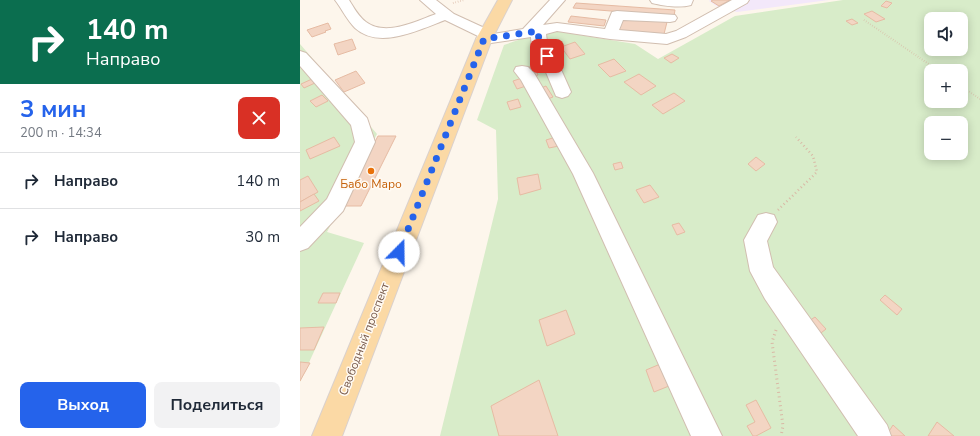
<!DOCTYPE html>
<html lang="ru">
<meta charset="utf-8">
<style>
body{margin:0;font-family:"Nunito Sans",sans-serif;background:#f2f2f3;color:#1f2937;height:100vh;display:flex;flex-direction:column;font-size:15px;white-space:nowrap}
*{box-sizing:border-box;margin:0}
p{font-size:13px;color:#747a83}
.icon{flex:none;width:22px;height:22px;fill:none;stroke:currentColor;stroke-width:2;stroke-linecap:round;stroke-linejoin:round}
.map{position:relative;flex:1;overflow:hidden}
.details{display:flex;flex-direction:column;background:#fff;width:300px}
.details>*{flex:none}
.guide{background:#0b6e4f;color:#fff;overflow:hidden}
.fabs{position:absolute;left:624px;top:12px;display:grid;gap:8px}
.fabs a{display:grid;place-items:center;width:44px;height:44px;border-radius:8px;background:#fff;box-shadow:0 2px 10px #0003;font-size:20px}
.pin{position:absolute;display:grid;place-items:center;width:34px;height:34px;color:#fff;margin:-17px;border-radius:8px;box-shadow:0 2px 6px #0006}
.me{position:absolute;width:44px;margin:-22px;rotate:22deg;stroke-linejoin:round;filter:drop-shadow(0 0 3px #0008)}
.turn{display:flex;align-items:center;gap:14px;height:84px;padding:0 20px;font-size:18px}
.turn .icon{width:52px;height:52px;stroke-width:2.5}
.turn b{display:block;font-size:28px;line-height:34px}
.round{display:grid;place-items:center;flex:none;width:42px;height:42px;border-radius:8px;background:#f2f2f3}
.summary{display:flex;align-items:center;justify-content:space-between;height:68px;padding:0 20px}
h1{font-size:24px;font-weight:700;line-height:30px;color:#2563eb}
.action{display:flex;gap:8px;margin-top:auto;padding:8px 20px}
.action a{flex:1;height:46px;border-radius:8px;background:#2563eb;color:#fff;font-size:16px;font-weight:700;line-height:46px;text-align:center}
.action a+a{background:#f2f2f3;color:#1f2937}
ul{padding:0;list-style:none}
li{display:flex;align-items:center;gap:12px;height:56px;padding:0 20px;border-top:1px solid #e0e1e3}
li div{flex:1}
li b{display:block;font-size:15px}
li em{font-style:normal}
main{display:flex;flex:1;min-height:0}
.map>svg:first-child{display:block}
</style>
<main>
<section class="details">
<div class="guide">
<div class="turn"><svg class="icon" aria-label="right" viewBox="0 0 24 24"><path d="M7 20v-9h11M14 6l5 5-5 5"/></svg><div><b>140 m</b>Направо</div></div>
</div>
<div class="summary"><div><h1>3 мин</h1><p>200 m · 14:34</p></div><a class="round" style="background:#d93025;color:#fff"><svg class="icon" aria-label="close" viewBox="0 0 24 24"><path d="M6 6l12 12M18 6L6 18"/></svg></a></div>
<ul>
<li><svg class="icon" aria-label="right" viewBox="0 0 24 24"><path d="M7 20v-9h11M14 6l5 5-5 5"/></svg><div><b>Направо</b></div><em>140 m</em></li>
<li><svg class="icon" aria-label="right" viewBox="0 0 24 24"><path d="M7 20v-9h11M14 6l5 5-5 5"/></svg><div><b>Направо</b></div><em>30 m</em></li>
</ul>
<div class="action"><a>Выход</a><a>Поделиться</a></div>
</section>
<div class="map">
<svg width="680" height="436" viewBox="0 0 680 436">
<rect width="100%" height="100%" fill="#fdf6ec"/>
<!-- education -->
<path fill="#f3e8fa" d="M410,0h119l-92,12 -19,-5 -9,-6z"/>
<!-- green -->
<g fill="#d8ecc9" fill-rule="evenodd">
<path d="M543,0h137v436h-540l58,-237 -2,-69 -19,-10 27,-75 23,-8 28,-6 80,13 23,15 77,-43zM631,19h30v30h-30zM631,71h30v30h-30zM631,123h30v30h-30z"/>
<path d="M0,44l77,90 -50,98 37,11 -64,139z"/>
</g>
<!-- building -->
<g fill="#f3d5c3" stroke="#e6bba3">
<path d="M413,0h17l-11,6 -8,-5z"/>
<path d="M586,1l6,2 -5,5 -6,-2z"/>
<path d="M276,3l99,7 -1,6 -101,-8z"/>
<path d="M572,11l13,8 -9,3 -12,-8z"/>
<path d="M271,16l35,4 -2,6 -36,-4z"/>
<path d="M321,18l46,4 -3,12 -47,-4z"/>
<path d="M552,19l6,4 -6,2 -6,-4z"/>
<path d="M28,23l3,6 -6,2 1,1 -14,5 -5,-7z"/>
<path d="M52,39l4,10 -18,6 -4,-11z"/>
<path d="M275,42l10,12 -15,5 -9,-12z"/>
<path d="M372,54l7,4 -8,5 -7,-5z"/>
<path d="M314,59l12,12 -16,6 -12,-12z"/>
<path d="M234,66l4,9 -5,2 -4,-10z"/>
<path d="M56,71l9,12 -21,9 -9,-12z"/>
<path d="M339,74l17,12 -15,9 -17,-13z"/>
<path d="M225,77l4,8 -12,4 -4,-8z"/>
<path d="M12,79l3,4 -11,5 -3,-4z"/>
<path d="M246,86l7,11 -8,3 -6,-11z"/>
<path d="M374,93l11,8 -22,13 -11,-9z"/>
<path d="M22,95l6,6 -12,6 -6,-6z"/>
<path d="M218,99l3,8 -11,3 -3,-8z"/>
<path d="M78,136h18l-35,70h-20z"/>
<path d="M34,137l6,9 -30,13 -4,-9z"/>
<path d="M256,137l3,9 -10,2 -3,-8z"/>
<path d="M456,157l9,7 -9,7 -8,-7z"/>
<path d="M321,162l2,6 -8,2 -2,-6z"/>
<path d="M238,174l3,15 -21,6 -3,-17z"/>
<path d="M8,176l10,16 -18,10v-22z"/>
<path d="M350,185l9,12 -15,6 -8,-13z"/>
<path d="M14,194l5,7 -19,10v-9z"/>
<path d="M379,223l6,9 -8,3 -5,-10z"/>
<path d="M23,293h17l-4,10h-18z"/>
<path d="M585,295l17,14 -5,6 -17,-15z"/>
<path d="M266,310l9,24 -28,12 -8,-26z"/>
<path d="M515,317l11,12 -9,7 -11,-13z"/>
<path d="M24,327l-10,23h-14v-22z"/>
<path d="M0,362l10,1 -10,18z"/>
<path d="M365,362l9,22 -20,8 -8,-22z"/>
<path d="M239,380l19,56h-59l-8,-30z"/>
<path d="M456,400l15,28 -15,8h-3l-6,-10 8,-4 -9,-17z"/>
<path d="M637,422l17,14h-26z"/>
<path d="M593,425l12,11h-14l-3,-3z"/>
</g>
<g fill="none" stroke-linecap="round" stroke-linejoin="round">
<!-- minor casing -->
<g stroke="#d1beb0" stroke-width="2">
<g id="minor">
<path d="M35,0h14c5,8 10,17 17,22 20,15 50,-1 70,-8l-16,-14h16l18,14 37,17 2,3 30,-5 27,-29h15l-22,25 14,-2 48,6 7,-17 5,-1 58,4 2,3 -2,3 -5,1 -47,-2 -4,10 47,4 10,-3 56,-31h17l-2,3 -61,34 -19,7 -57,-5 -53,-8 -11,3 2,15 7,7 16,36 -3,4 -6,2 -6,-2 -16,-38 -8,-7 -1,-14 -47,7 -5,-2 -3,-3 2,-3 -33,-16c-26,10 -66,30 -90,8 -8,-8 -13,-19 -20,-28z"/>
<path d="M350,0h43l-2,5c-11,3 -28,1 -39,-2z"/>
<path d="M0,51l6,2 61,65 8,24 -32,69 -35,37 -8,3v-24l27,-28 28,-57 -4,-17 -51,-59z"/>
<path d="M222,66l6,1 6,6 59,100 129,263h-31l-118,-262 -52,-94 -7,-9 2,-4z"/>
<path d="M466,213l8,2 3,7 -10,19 6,26 114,158 4,11h-33l-93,-137 -15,-28 -6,-31 14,-25z"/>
</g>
</g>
<!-- major casing -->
<g stroke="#dad1cd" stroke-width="2">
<path id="major" d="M198,0h14l-20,39 -150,397h-30l164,-397z"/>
</g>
<!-- path-far2 -->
<g stroke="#d9b8a5" stroke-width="2" stroke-dasharray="0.5 2" stroke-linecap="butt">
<path d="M153,3l11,-3"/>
<path d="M564,20l75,51"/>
<path d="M661,86l19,13"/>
</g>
<!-- path-far1 -->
<path stroke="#d9b8a5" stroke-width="2.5" stroke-dasharray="1 3" stroke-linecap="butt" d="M478,210l39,-38 -4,-16 -17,-19"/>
<!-- path -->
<path stroke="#d9b8a5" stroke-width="3" stroke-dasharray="1 3.5" stroke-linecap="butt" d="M476,330l-4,12 11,84 -2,10"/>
<!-- minor -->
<use href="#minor" fill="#fff" fill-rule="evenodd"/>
<!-- major -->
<use href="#major" fill="#fbd9a5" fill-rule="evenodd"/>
</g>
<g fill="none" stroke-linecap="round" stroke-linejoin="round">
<!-- route -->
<path stroke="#2563eb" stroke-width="7" stroke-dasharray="0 12.6" d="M99,252l85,-213 54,-8 2,20 7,5"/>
</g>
<!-- markers -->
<circle fill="#e8710a" stroke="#fffaf3" stroke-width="1.5" cx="71" cy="171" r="4"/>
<g text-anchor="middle" stroke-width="3" stroke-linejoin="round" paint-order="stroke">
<!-- food labels -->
<g font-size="12" fill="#c56008" stroke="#fffaf3">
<text x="71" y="188">Бабо Маро</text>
</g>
<!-- street labels -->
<g font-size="12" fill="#7a5c4d" stroke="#fffaf3">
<text transform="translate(64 339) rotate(-69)" y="4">Свободный проспект</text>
</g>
</g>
</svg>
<div class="fabs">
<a><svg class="icon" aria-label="sound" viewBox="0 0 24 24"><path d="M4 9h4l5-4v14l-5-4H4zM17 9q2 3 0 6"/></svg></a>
<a>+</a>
<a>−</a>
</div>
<div class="pin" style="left:247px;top:56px;background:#d93025"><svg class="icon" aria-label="arrive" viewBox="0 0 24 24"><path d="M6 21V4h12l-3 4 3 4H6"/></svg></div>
<svg class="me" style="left:99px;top:252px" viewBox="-20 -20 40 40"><circle r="19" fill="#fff"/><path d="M0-13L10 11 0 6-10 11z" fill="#2563eb"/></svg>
</div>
</main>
